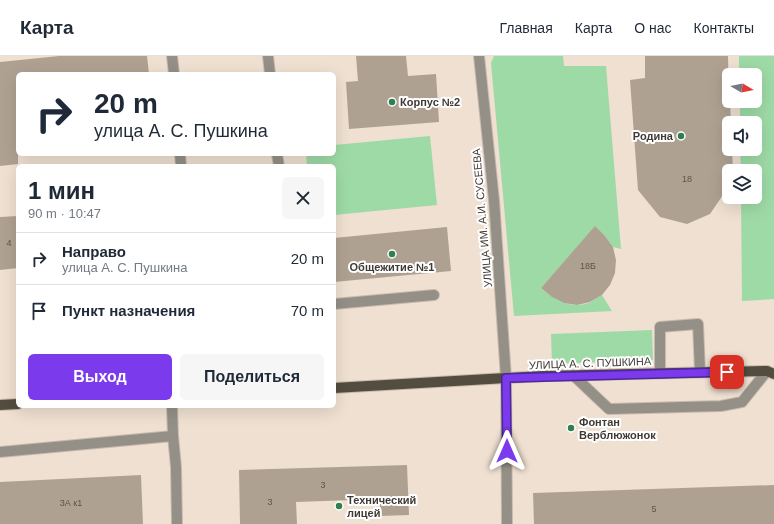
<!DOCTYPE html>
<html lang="ru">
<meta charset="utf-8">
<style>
body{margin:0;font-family:Arial,sans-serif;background:#f6f6f7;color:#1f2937;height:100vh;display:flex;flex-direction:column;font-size:15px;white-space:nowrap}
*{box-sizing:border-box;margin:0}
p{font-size:13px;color:#747a83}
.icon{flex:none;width:22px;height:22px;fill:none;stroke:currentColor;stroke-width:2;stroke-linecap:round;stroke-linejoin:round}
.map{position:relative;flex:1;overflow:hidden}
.details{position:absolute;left:16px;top:108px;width:320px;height:244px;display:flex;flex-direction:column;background:#fff;border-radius:6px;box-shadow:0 4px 16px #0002}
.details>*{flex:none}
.banner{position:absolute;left:16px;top:16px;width:320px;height:84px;border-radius:6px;box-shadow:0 4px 16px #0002;background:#fff;color:#1f2937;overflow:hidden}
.needle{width:26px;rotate:100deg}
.tools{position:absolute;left:722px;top:12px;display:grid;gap:8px}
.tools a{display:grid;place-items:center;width:40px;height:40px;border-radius:6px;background:#fff;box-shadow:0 4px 16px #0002;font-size:20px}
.pin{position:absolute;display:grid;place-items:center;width:34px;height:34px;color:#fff;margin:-17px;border-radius:8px;box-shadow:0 2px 6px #0006}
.me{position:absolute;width:44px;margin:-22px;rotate:0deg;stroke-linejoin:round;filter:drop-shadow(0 0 3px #0008)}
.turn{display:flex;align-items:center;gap:14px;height:84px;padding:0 12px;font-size:18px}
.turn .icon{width:52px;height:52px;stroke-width:2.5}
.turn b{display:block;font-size:28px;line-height:34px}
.round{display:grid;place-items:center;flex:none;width:42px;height:42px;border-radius:6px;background:#f6f6f7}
.head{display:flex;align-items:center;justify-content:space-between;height:68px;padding:0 12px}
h1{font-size:24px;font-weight:600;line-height:30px}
.cta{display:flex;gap:8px;margin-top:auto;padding:8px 12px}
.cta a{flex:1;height:46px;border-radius:6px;background:#7c3aed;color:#fff;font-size:16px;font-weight:600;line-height:46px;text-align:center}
.cta a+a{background:#f6f6f7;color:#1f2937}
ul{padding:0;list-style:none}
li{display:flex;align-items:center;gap:12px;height:52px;padding:0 12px;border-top:1px solid #e0e1e3}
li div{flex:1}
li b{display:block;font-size:15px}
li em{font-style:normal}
header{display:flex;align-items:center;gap:24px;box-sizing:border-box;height:56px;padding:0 20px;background:#fff;border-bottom:1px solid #e0e1e3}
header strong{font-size:19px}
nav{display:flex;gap:22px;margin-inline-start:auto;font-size:14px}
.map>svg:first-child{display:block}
</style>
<header>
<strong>Карта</strong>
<nav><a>Главная</a><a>Карта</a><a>О нас</a><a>Контакты</a></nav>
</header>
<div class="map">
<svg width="774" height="468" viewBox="0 0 774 468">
<rect width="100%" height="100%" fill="#efe0d1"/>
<!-- green -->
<g fill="#9edaa6">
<path d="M494,0h69l1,10h42l15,183 -8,-2 -8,-11 -10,-9 -54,61c14,12 30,22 50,14 3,-2 7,-5 11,-7l10,16 -98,5 -23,-253z"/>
<path d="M739,0h35v243l-32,2 -1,-104h14v-26h-14l-1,-22h15v-26h-15v-22h15v-26h-16z"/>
<path d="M430,80l7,69 -103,10v-49h-27l-1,-12h28v-9z"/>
<path d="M652,274l1,30 -101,4 -1,-30z"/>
</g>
<!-- building -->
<g fill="#afa192">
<path d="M59,0h88l2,18h-131v90l-18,2v-104z"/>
<path d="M356,0h50l2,20 28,-2 3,48 -90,7 -3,-47 12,-1z"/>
<path d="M645,0h83l1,45h1l1,22h-2v26h3l1,22h-4v15l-19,28 -23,10 -27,-7 -22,-27 -8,-110 15,-2z"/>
<path d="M18,160v52l-18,2v-53z"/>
<path d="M595,170l10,10 8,11 3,13 -1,13 -5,12 -8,10 -12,7 -13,3 -13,-2 -12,-6 -11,-9z"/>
<path d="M447,171l4,44 -117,11v-44z"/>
<path d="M407,409l2,50 -29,1v-17l-84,3 1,22h-57l-1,-54z"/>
<path d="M141,419l2,49h-143v-42z"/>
<path d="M774,429v39h-240l-1,-31z"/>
</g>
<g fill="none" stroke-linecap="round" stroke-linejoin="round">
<!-- minor casing -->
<g stroke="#c8bbae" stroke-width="12">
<g id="minor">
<path d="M172,0l2,18"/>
<path d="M268,0l2,18"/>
<path d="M479,0l15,144 12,178 1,146"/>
<path d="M180,98l1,12"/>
<path d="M277,98l2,12"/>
<path d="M334,248l100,-9"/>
<path d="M660,317v-46l38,-3 2,48"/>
<path d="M574,320l35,33 112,-3 21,-4 25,-31"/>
<path d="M172,350l1,30 3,31 1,57"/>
<path d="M0,396l173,-16"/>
</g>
</g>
<!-- major casing -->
<g stroke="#c8bbae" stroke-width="12">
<g id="major">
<path d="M334,332l172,-10 36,-2 225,-5 7,3"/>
<path d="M0,349l18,-1"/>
</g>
</g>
<!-- minor -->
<use href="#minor" stroke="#949088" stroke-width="10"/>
<!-- major -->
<use href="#major" stroke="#534d40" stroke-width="10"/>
</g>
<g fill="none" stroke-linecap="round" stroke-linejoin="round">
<!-- route casing -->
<g stroke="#51269a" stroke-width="10">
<path id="route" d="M507,395l-1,-73 221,-6"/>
</g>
<!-- route -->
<use href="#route" stroke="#7c3aed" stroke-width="7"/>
</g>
<!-- markers -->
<g fill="#307f4f" stroke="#fff" stroke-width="1.5">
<circle cx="392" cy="46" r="4"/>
<circle cx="681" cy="80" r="4"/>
<circle cx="392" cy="198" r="4"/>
<circle cx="571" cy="372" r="4"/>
<circle cx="339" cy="450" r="4"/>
</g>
<g text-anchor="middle" stroke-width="4" stroke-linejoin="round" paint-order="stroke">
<!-- number labels -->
<g font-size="9" fill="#5c544c">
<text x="687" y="126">18</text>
<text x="9" y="190">4</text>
<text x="588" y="213">18Б</text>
<text x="323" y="432">3</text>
<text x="270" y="449">3</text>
<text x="71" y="450">3А к1</text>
<text x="654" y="456">5</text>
</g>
<!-- poi labels -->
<g font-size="11" font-weight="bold" fill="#403a34" stroke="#fff" text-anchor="start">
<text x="400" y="50">Корпус №2</text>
<text x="673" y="84" text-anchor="end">Родина</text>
<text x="392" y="215" text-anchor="middle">Общежитие №1</text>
<text x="579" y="370">Фонтан<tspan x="579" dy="13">Верблюжонок</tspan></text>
<text x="347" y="448">Технический<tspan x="347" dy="13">лицей</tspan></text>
</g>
<!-- street labels -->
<g font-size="11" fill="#403a34" stroke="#fff">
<text transform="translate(482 162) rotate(-95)" y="4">УЛИЦА ИМ. А.И. СУСЕЕВА</text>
<text transform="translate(590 307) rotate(-2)" y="4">УЛИЦА А. С. ПУШКИНА</text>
</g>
</g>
</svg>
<div class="tools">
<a><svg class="needle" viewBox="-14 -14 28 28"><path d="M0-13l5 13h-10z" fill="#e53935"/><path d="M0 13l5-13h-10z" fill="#747a83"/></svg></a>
<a><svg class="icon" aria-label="sound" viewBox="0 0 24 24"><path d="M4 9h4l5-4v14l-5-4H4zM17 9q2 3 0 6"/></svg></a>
<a><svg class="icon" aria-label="layers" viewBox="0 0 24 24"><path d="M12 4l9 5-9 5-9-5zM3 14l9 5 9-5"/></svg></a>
</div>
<div class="pin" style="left:727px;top:316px;background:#d93025"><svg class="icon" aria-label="arrive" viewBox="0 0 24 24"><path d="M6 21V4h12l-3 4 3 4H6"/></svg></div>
<svg class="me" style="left:507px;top:395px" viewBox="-20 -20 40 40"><path d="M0-17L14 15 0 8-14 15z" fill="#7c3aed" stroke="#fff" stroke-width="4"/></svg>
<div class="banner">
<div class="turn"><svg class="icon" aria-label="right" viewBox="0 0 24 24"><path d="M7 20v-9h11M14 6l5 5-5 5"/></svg><div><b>20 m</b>улица А. С. Пушкина</div></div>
</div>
<section class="details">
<div class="head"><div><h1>1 мин</h1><p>90 m · 10:47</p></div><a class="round"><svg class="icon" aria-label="close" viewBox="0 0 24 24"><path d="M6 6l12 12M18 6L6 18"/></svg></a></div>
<ul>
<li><svg class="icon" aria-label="right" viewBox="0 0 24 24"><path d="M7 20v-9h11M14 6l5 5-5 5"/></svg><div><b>Направо</b><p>улица А. С. Пушкина</p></div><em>20 m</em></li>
<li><svg class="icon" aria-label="arrive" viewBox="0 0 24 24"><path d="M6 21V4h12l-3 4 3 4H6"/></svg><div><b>Пункт назначения</b></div><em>70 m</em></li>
</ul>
<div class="cta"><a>Выход</a><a>Поделиться</a></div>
</section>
</div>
